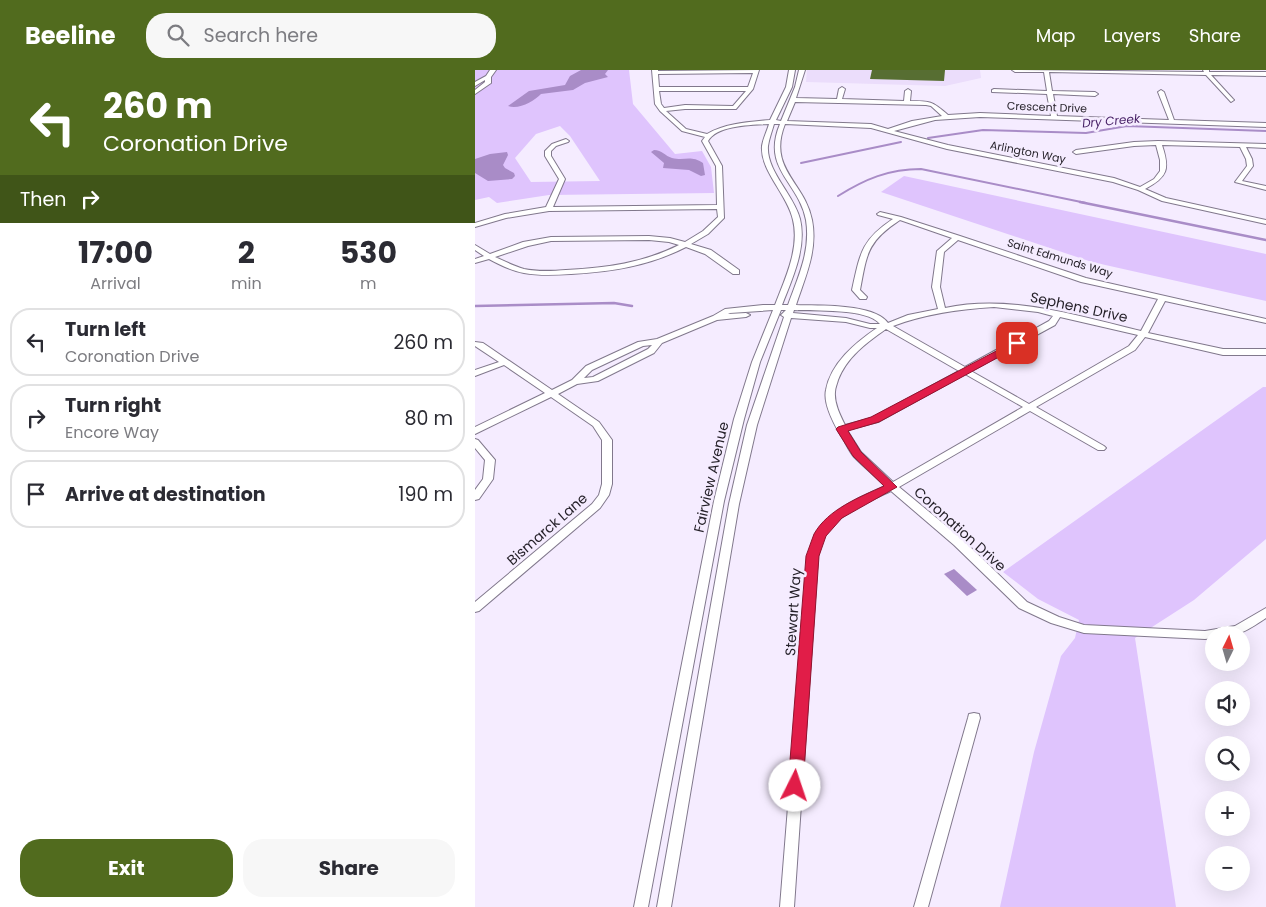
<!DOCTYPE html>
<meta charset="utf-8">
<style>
body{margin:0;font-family:Poppins,sans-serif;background:#f7f7f7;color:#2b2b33;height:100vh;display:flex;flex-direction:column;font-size:19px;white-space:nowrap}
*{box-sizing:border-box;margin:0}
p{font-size:16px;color:#7c7c81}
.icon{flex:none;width:28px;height:28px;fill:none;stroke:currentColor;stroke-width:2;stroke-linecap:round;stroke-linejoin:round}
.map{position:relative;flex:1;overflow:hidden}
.panel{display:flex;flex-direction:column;background:#fff;width:475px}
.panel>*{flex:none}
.banner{background:#516b1e;color:#fff;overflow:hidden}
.needle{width:32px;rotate:5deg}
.buttons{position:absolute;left:730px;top:556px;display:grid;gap:10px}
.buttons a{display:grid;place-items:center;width:45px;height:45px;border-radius:50%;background:#fff;box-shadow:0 5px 20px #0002;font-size:25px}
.pin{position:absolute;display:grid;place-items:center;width:42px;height:42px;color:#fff;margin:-21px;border-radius:10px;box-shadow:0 2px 8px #0006}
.me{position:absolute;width:55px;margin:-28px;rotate:4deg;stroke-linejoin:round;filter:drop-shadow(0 0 4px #0008)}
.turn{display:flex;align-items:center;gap:18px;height:105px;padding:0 20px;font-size:22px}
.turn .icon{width:65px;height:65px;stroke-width:2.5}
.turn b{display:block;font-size:35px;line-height:42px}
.then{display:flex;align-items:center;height:48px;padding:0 20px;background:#0003;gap:10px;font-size:19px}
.eta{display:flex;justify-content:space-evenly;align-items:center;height:85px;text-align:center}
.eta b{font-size:30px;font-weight:700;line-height:35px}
.cta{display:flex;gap:10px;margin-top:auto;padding:10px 20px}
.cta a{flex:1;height:58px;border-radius:20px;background:#516b1e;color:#fff;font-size:20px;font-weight:700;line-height:58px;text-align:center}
.cta a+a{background:#f7f7f7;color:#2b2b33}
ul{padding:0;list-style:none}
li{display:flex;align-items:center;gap:15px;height:68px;margin:0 10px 8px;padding:0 10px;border:2px solid #e1e1e2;border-radius:20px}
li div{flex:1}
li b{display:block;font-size:19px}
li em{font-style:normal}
header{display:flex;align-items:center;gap:30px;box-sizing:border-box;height:70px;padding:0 25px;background:#516b1e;color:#fff}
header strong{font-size:24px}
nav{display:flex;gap:28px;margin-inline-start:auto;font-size:18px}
.search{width:350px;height:45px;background:#f7f7f7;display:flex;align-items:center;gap:12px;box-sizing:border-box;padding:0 18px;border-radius:20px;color:#7c7c81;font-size:19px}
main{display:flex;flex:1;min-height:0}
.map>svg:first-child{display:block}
</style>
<header>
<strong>Beeline</strong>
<div class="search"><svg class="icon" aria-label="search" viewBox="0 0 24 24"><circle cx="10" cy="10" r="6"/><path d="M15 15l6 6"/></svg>Search here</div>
<nav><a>Map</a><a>Layers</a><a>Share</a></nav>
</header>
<main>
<section class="panel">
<div class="banner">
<div class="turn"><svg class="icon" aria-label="left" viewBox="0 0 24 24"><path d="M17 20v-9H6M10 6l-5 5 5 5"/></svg><div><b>260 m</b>Coronation Drive</div></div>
<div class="then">Then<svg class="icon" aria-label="right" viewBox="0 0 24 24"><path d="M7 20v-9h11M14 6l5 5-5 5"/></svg></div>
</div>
<div class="eta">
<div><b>17:00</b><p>Arrival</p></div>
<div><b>2</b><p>min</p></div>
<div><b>530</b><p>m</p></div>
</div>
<ul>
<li><svg class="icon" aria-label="left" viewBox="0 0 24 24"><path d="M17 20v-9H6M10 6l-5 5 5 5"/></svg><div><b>Turn left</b><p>Coronation Drive</p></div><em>260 m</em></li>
<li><svg class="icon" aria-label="right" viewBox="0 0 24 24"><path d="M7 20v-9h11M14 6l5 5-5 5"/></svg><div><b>Turn right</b><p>Encore Way</p></div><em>80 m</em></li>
<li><svg class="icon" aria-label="arrive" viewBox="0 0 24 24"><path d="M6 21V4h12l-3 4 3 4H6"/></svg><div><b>Arrive at destination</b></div><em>190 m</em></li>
</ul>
<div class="cta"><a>Exit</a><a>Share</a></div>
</section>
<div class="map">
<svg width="791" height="837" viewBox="0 0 791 837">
<rect width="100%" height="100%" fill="#f5ecff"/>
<!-- built -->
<path fill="#ebddfb" d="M332,0h173l1,8 -36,8 -139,-4z"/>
<!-- green -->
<g fill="#dfc4fd" fill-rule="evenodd">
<path d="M0,0h154l4,34 42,50 27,-3 9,16 3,26 -165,2 -52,8 -8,-6 -14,3zM85,56l10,10 30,45 -69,1 -16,-24 21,-24z"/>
<path d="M429,106l362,78v47l-174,-39 -211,-70z"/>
<path d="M788,317h3v152l-72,61 -59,38 41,269h-176l34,-155 27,-96 14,-18 4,-18 -41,-21 -35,-27z"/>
</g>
<!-- water -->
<g fill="#a98cc7">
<path d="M106,0h27l-3,4 3,3 -23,6 -12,7 -32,4c-7,7 -22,16 -33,12l21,-15 36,-6 5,-9z"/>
<path d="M179,80c8,0 11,6 18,8 13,3 19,-3 31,5l2,12 -4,1 -12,-6 -26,-2 1,-5 -13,-11z"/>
<path d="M32,82l1,3 -5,10 2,3 9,5 1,3 -3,3 -24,2 -13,-8v-14l15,-5z"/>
<path d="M479,499l23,21 -10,6 -23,-22z"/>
</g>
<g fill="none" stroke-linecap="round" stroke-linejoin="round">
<!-- stream-far1 -->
<g stroke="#a98cc7" stroke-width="2">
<path d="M453,68l55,-8 103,3 41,-7 139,5"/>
<path d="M326,93l100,-21"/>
<path d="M363,126c27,-17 51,-27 83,-27l165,34"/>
</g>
<!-- stream -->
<g stroke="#a98cc7" stroke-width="2.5">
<path d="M605,132l186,38"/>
<path d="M0,236l139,-3 18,3"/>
</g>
</g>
<!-- building -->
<path fill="#576e32" d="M397,0h73l-1,11 -74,-2z"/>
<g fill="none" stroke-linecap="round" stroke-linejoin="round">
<!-- minor casing -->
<g stroke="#81788c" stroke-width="2">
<g id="minor">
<path d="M15,0h6l-5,7v6l-16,11v-4l10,-8v-2l-10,6v-4l11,-6z"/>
<path d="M177,0h6v1l101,-1 -6,19 -17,20h-51l-19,2 20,18 21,5c19,-11 42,-12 63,-14l16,-33 3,-17h6l-3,17 -16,33 5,1 14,-34 4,-17h6l-9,28 41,1 2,-10 3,-2 3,2 -3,10 62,2 1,-10 3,-2 3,2 -1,10c20,0 22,0 38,14l32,-2 71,3 -4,-22 -55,-2v-2l2,-1 53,2 -3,-19h-29l-3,-2 192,2 -1,-2h6v2h57v4l-55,-1 22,24 1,1 -3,2 -25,-27 -157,-3 3,19 43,1 3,2 -3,2 -42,-2 4,22 112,4 -11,-28 3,-2 3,2 10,28 92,3v4l-286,-10 -45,3 -41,11 54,14 166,33 26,9 14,-8 6,-8v-11l-4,-15 -22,1 -58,8 -3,-2 3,-2 58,-8 24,-1 108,3v4l-20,-1 6,12 1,7 -11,15 24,5v4l-31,-8 12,-16 -1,-7 -6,-12 -78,-2c8,24 6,32 -17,44l21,9 100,22v4l-104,-23 -24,-11 -25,-8 -166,-33 -76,-21 -86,-4c-18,45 20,58 27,96 6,31 -7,57 -16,85 22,1 78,-2 92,18l20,-8 30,-6 -6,-22 5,-36 15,-13 -52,-18c-33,22 -33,33 -40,70l7,7 -1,2h-6l-8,-9c8,-36 9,-50 41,-71l-15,-4 -1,-1 3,-2 21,5 59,19 126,42 180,41v4l-101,-22 -17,32 75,16h43v6h-43l-78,-18 -10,13 -99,57 68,39 2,2 -2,2h-6l-68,-39 -131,76 63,52 65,63 32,15 25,8 121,6 30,-5 31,-18v10c-23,15 -24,17 -52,17v3l-9,1 -121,-6 -33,-10 -32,-15 -65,-63 -63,-54c-23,11 -54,23 -67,46 -3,6 -4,13 -6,19l-24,351h-14l28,-351c11,-41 41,-54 77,-70 -10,-10 -21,-19 -31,-29 -6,-7 -9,-16 -14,-23 -7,-12 -17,-31 -14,-44 5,-27 29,-47 51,-62h-7l-24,-6 -55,-4 -34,107 -18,79 -68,403h-14l72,-403 18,-79 37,-108 -3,-2 5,-5h-5l-21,52 -16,57 -20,82 -76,406h-14l80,-406 20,-82 18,-57 21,-52 -43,3 -2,1 18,-1 4,2 -4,2 -29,3 -55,23 -8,10 -56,28 -21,3 -19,10 41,28 13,18v44l-3,11 -9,13 -121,103 -4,1v-10l117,-98 7,-9 3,-11v-44l-9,-14 -42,-29 -76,37v-7l70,-34 -41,-28 -29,11v-6l24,-8 -24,-16v-4l8,1 69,47 20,-10 14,-14 52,-24 19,-3 56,-23 12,-7 38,-4h12c10,-26 25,-57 18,-85 -5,-25 -33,-49 -31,-74 1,-7 5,-15 7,-22 -17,1 -52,1 -61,17l14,25 2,52 -16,16 -17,10 20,6 28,20v4h-6l-28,-20 -19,-7c-37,19 -75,25 -115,27 -16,1 -31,2 -47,-1 -12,-2 -24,-8 -35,-14l-14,4v-4l9,-3 -9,-6v-5l15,9 33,-12 28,-5 98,-1 21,2 15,4 18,-11 15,-14 -1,-8 -168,2 -43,7 -31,9v-4l30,-9 41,-7 13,-28 -14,-23v-5l7,-7 14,-5 3,2 -1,1 -12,4 -5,5v5l14,23 -12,28 164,-2 -1,-39 -14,-25 3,-4 -23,-6 -22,-20 -5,-7zM278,3l-5,14h-89l-1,-13zM184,21h87l-13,15 -48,-1 -21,3 -3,-4zM320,32l131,3 5,1 11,10 -30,5 -24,8 -17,-5 -84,-3zM299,54h6c-19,45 19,58 26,96 5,31 -8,57 -18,85h-6c10,-26 25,-57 18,-86 -6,-24 -34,-48 -32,-73 1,-7 4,-15 6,-22zM174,170l20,2 10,3c-36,18 -73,23 -113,25 -13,1 -28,2 -42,-1 -10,-3 -20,-8 -29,-12l33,-11 23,-5zM483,170l123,42 77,17 -17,32c-64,-15 -130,-37 -196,-23l-5,-21 4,-35zM519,237l44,5 15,4 -4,5 -84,46 -72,-41c32,-12 66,-17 101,-19zM319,240c20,1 73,-2 86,14h-10l-24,-6 -53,-5zM585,247l78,18 -9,11 -100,58 -58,-33 84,-46zM411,259l73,42 -87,47 -27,7c-5,-10 -11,-22 -10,-33 0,-4 2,-8 3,-12 9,-23 28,-37 48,-51zM177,275l-4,4 -55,28 -9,1 8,-8 51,-24zM490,304l58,33 -130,75 -32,-30 -14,-22 31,-8z"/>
<path d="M0,369l3,1 17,20 -2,19 -14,20 -4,1v-10l8,-11 2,-19 -10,-12z"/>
<path d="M499,643l5,1 1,4 -52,189h-14l54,-189 1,-4z"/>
</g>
</g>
<!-- minor -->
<use href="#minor" fill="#fff" fill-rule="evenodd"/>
</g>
<!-- route -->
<path fill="#e11d48" stroke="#92132f" d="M542,270l5,3 -1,2 -142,77 -31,9 13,21 36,35 -55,31 -16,18 -7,20 -16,230 -2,5 -6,2 -5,-2 -2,-5 18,-230c3,-7 5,-15 8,-22 14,-25 46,-37 70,-48l-31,-30 -17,-27 2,-2 33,-10z"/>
<g text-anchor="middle" stroke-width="5" stroke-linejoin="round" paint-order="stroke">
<!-- far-street labels -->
<g font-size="11" fill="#231f27" stroke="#f5ecff">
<text transform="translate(572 37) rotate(2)" y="4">Crescent Drive</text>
<text transform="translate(553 82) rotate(11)" y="4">Arlington Way</text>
<text transform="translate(585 188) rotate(17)" y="4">Saint Edmunds Way</text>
</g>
<!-- far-water labels -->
<g font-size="12" font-style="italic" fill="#461f65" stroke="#f5ecff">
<text transform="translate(636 51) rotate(-5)" y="4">Dry Creek</text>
</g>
<!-- street labels -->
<g font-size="14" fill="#231f27" stroke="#f5ecff">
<text transform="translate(604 237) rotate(12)" y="5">Sephens Drive</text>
<text transform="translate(236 407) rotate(-77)" y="5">Fairview Avenue</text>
<text transform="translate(72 459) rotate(-41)" y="5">Bismarck Lane</text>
<text transform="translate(485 459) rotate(42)" y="5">Coronation Drive</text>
<text transform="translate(318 542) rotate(-86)" y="5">Stewart Way</text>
</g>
</g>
</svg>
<div class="buttons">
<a><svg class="needle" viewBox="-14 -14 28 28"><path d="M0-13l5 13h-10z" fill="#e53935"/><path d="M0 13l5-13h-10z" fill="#7c7c81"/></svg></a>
<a><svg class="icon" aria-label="sound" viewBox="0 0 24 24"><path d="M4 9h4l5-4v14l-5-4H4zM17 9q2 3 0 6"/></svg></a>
<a><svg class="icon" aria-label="search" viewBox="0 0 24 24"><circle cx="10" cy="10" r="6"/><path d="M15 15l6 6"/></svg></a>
<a>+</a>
<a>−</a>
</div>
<div class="pin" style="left:542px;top:273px;background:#d93025"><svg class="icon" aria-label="arrive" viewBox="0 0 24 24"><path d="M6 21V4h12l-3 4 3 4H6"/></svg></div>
<svg class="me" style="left:320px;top:716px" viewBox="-20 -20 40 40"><circle r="19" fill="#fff"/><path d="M0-13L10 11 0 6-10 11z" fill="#e11d48"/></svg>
</div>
</main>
